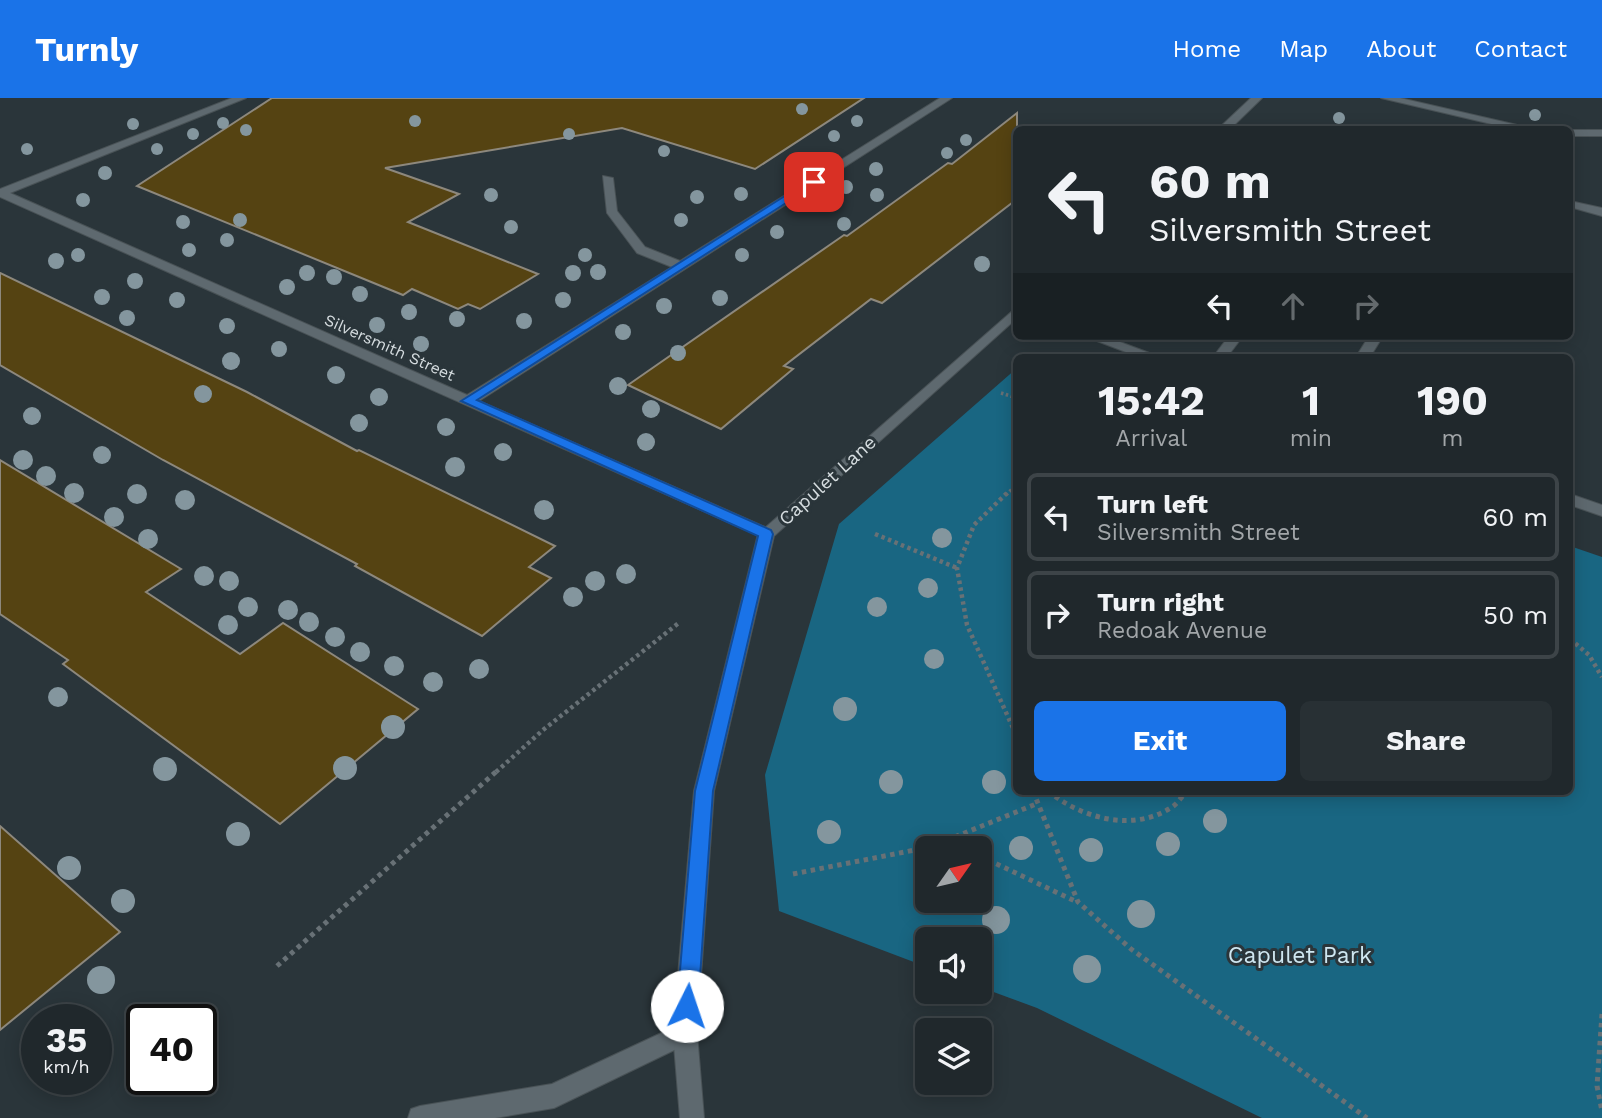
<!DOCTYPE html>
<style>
body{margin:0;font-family:"Work Sans",sans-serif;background:#283034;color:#f1f3f6;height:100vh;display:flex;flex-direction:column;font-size:26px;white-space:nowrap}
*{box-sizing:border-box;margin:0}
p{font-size:23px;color:#a2a6a9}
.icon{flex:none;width:38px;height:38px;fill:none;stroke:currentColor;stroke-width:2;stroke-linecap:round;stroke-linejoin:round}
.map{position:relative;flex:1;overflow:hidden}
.drawer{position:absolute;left:1013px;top:256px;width:560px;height:441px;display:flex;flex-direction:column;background:#20282c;border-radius:10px;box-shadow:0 4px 18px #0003,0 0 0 2px #3d4448}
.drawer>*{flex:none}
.guide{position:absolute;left:1013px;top:28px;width:560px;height:214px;border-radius:10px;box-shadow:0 4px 18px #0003,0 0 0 2px #3d4448;background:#20282c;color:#f1f3f6;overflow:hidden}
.needle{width:46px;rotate:56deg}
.tools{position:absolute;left:915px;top:738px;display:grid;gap:14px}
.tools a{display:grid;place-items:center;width:77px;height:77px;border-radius:10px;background:#20282c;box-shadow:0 4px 18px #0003,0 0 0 2px #3d4448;font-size:35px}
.speed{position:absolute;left:21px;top:906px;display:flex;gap:14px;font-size:35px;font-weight:700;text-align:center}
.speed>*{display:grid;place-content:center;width:91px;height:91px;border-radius:50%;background:#20282c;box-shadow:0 4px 18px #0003,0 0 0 2px #3d4448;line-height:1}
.speed small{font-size:18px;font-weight:400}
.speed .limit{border:4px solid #111;border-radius:10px;background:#fff;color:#111}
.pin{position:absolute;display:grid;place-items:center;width:60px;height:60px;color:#fff;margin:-30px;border-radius:14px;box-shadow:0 4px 10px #0006}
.me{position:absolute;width:77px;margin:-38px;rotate:4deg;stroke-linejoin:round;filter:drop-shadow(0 0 5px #0008)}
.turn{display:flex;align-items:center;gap:24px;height:147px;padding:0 21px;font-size:32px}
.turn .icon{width:91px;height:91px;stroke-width:2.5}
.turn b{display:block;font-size:49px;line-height:60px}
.lanes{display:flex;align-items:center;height:66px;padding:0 21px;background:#0003;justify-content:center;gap:35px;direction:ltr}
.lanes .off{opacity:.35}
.eta{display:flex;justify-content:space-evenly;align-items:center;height:119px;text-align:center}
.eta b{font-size:42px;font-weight:700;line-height:49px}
.cta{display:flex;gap:14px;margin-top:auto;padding:14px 21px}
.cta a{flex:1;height:80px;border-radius:10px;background:#1a73e8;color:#fff;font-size:28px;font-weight:700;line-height:80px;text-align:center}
.cta a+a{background:#283034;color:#f1f3f6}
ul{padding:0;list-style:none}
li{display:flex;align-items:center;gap:21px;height:88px;margin:0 14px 10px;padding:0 7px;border:4px solid #3d4448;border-radius:10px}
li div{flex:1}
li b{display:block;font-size:26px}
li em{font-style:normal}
header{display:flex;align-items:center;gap:42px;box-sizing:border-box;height:98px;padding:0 35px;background:#1a73e8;color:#fff}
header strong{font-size:33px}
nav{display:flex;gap:38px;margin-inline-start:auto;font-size:24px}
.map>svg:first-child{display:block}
</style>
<header>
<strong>Turnly</strong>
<nav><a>Home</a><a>Map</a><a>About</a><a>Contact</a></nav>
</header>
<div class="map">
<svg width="1602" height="1020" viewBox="0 0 1602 1020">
<rect width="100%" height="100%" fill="#2a353a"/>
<!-- green -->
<path fill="#196682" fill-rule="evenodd" d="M1017,270v423h553v-245l32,11v561h-340l-225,-110 -57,-21v-47h-52l-1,27 -148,-56 -14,-136 74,-251zM928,751h52v52h-52z"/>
<!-- building -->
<g fill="#554312" stroke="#8d887d" stroke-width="2">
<path d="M272,0h592l-109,71 -133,-41 -237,40 74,26 -51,28 130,52 -58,35 -12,-5 -10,5 -46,-20 -9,6 -266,-109z"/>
<path d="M1017,15v86l-135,104 -11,-4 -87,67 9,3 -72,60 -93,-44 216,-150 3,1 101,-73 4,1z"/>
<path d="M0,175l247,119 110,59 2,-1 196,96 -26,21 22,11 -69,58 -127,-70 2,-2 -194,-104 -163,-95z"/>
<path d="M0,362l181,109 -35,23 94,62 43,-31 135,86 -138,115 -217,-160 5,-4 -68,-46z"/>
<path d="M0,728l120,106 -120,98z"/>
</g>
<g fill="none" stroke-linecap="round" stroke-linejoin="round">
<!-- lane casing -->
<g stroke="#495256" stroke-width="2">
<g id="lane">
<path d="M1381,0h19l139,32h-22z"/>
<rect x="1570" y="32" width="32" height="6"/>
<path d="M1570,103l32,7v8l-32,-9z"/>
<path d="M1084,238h20l56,21h-21z"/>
<path d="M1229,238h14l-16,21h-14z"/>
<path d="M1369,238h14l-13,21h-14z"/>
<path d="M1570,396l32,11v11l-32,-11z"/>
</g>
</g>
<!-- street casing -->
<g stroke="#495256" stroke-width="2">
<g id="street">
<path d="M232,0h14l-236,95 457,202 205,-128 -35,-14 -30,-40 -4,-37 10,2 4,33 28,36 35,14 260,-163h12l-473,303 293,129 2,4 -2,4 -6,1 -766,-342v-8z"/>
<path d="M685,924l8,3 4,8 -4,8 -139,67 -59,10h-87l3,-9 9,-3 132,-22z"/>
</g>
</g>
<!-- secondary casing -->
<g stroke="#495256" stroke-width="2">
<g id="secondary">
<path d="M1251,0h11l-33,32h-12z"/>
<path d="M1017,209v11l-243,218 -60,255 -17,242 7,85h-24l-7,-85 21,-242 64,-257z"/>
</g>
</g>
<!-- path-far2 -->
<g stroke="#687176" stroke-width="3.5" stroke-dasharray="2.5 2.5" stroke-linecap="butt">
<path d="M1001,295l16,5"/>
<path d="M1006,397l11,-11"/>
</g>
<!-- path-far1 -->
<g stroke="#687176" stroke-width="4.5" stroke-dasharray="3.5 3.5" stroke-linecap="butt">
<path d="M1007,395l-33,32 -17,43 10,57 50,112"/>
<path d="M875,436l82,34"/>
<path d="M1570,541l19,16 13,22"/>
<path d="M496,674l47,-42 137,-108"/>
</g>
<!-- path -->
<g stroke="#687176" stroke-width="5" stroke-dasharray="4.5 4.5" stroke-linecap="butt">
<path d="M1033,693l45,111 53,47 236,169"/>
<path d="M1048,693c33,27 85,42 124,16 6,-4 10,-11 15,-16"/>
<path d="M930,749l106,-43"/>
<path d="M980,758l97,46"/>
<path d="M793,776l137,-27 8,2"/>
<path d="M277,868l221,-196"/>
<path d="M1602,916l-5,72 5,25"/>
</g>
<!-- lane -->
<use href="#lane" fill="#5e696f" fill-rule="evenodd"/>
<!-- street -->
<use href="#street" fill="#5e696f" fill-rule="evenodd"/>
<!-- secondary -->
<use href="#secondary" fill="#5e696f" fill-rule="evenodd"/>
</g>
<!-- trees -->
<g fill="#84969e">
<circle cx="802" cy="11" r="6"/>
<circle cx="1535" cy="17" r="6"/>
<circle cx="1339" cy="20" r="6"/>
<circle cx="415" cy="23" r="6"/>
<circle cx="857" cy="23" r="6"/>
<circle cx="223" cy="25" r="6"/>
<circle cx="133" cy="26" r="6"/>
<circle cx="246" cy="32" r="6"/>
<circle cx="193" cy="36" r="6"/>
<circle cx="569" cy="36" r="6"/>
<circle cx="834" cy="38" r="6"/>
<circle cx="966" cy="42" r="6"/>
<circle cx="27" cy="51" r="6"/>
<circle cx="157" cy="51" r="6"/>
<circle cx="664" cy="53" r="6"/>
<circle cx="947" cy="55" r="6"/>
<circle cx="876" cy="71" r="7"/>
<circle cx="105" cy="75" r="7"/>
<circle cx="846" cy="89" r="7"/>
<circle cx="741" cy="96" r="7"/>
<circle cx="491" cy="97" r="7"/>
<circle cx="877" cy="97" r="7"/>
<circle cx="697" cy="99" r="7"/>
<circle cx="83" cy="102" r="7"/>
<circle cx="240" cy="122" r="7"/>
<circle cx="681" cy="122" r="7"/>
<circle cx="183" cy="124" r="7"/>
<circle cx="844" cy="126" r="7"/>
<circle cx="511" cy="129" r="7"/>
<circle cx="777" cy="134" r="7"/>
<circle cx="227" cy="142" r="7"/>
<circle cx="189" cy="152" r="7"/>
<circle cx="78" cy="157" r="7"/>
<circle cx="585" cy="157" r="7"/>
<circle cx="742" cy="157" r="7"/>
<circle cx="56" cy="163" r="8"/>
<circle cx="982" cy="166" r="8"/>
<circle cx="598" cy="174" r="8"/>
<circle cx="307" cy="175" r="8"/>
<circle cx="573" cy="175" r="8"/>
<circle cx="334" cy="179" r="8"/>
<circle cx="135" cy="183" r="8"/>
<circle cx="287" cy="189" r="8"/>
<circle cx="360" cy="196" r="8"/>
<circle cx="102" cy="199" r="8"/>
<circle cx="720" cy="200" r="8"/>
<circle cx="177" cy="202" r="8"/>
<circle cx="563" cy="202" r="8"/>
<circle cx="664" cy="208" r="8"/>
<circle cx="409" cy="214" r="8"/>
<circle cx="127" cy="220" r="8"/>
<circle cx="457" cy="221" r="8"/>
<circle cx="524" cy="223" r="8"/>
<circle cx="377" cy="227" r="8"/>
<circle cx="227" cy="228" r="8"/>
<circle cx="623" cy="234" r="8"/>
<circle cx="421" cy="246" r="8"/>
<circle cx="279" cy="251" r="8"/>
<circle cx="678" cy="255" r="8"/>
<circle cx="231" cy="263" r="9"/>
<circle cx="336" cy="277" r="9"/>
<circle cx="618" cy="288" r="9"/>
<circle cx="203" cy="296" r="9"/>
<circle cx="379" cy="299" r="9"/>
<circle cx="651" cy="311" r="9"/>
<circle cx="32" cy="318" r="9"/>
<circle cx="359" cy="325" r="9"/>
<circle cx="446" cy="329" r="9"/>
<circle cx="646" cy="344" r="9"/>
<circle cx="503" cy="354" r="9"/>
<circle cx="102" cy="357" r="9"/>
<circle cx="23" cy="362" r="10"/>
<circle cx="455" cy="369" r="10"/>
<circle cx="46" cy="378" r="10"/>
<circle cx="74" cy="395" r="10"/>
<circle cx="137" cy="396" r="10"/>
<circle cx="185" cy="402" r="10"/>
<circle cx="544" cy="412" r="10"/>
<circle cx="114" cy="419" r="10"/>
<circle cx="942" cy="440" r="10"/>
<circle cx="148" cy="441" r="10"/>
<circle cx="626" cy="476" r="10"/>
<circle cx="204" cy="478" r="10"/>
<circle cx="229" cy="483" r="10"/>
<circle cx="595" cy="483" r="10"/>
<circle cx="928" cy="490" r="10"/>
<circle cx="573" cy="499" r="10"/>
<circle cx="248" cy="509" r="10"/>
<circle cx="877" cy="509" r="10"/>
<circle cx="288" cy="512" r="10"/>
<circle cx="309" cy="524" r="10"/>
<circle cx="228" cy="527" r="10"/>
<circle cx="335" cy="539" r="10"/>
<circle cx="360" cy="554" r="10"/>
<circle cx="934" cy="561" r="10"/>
<circle cx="394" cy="568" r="10"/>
<circle cx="479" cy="571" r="10"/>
<circle cx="433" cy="584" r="10"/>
<circle cx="58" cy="599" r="10"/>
<circle cx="845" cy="611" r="12"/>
<circle cx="393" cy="629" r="12"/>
<circle cx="345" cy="670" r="12"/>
<circle cx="165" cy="671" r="12"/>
<circle cx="891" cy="684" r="12"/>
<circle cx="994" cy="684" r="12"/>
<circle cx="1215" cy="723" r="12"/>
<circle cx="829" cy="734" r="12"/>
<circle cx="238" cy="736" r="12"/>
<circle cx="1168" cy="746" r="12"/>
<circle cx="1021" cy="750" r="12"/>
<circle cx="1091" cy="752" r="12"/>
<circle cx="69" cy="770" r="12"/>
<circle cx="123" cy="803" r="12"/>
<circle cx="1141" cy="816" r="14"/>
<circle cx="996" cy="822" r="14"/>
<circle cx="1087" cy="871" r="14"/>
<circle cx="101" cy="882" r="14"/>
</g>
<!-- route -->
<path fill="#1a73e8" stroke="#114b97" stroke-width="2" d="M810,82l9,2 -342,218 294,130 2,4 -60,257 -15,215 -3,7 -8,3 -7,-3 -3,-7 18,-215 63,-255 -297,-135z"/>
<g text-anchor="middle" stroke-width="6" stroke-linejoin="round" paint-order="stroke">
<!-- far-street labels -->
<g font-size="16" fill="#d5dcdf" stroke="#2a353a">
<text transform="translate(390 249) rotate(24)" y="6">Silversmith Street</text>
</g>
<!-- street labels -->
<g font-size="19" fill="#d5dcdf" stroke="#2a353a">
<text transform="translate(827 382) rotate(-42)" y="7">Capulet Lane</text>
</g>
<!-- near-park labels -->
<g font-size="23" fill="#cee6f0" stroke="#2a353a">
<text x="1300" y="865">Capulet Park</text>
</g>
</g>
</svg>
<div class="tools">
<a><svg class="needle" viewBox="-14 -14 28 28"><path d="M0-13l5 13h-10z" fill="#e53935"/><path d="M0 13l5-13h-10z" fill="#a2a6a9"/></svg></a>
<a><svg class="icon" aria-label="sound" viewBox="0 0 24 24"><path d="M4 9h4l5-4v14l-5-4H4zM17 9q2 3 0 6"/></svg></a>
<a><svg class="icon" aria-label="layers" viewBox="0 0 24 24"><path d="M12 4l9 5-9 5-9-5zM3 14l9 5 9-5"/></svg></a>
</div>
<div class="speed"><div>35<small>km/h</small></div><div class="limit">40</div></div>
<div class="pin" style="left:814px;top:84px;background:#d93025"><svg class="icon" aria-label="arrive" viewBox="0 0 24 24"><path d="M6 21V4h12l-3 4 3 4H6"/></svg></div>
<svg class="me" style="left:687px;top:908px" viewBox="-20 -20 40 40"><circle r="19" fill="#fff"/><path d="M0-13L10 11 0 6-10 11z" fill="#1a73e8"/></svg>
<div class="guide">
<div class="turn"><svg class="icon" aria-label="left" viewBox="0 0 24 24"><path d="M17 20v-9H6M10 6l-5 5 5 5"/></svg><div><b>60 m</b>Silversmith Street</div></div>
<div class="lanes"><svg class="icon" aria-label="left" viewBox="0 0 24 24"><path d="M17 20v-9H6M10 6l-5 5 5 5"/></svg><svg class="icon off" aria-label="ahead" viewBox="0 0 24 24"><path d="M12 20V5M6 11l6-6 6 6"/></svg><svg class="icon off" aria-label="right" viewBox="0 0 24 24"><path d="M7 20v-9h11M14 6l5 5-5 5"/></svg></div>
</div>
<section class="drawer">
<div class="eta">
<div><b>15:42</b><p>Arrival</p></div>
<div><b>1</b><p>min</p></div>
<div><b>190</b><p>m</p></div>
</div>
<ul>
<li><svg class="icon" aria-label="left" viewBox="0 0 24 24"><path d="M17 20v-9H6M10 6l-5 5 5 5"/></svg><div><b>Turn left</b><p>Silversmith Street</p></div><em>60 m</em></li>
<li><svg class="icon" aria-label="right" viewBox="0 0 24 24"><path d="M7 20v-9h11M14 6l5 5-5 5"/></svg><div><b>Turn right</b><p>Redoak Avenue</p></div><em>50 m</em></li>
</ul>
<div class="cta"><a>Exit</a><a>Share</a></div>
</section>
</div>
